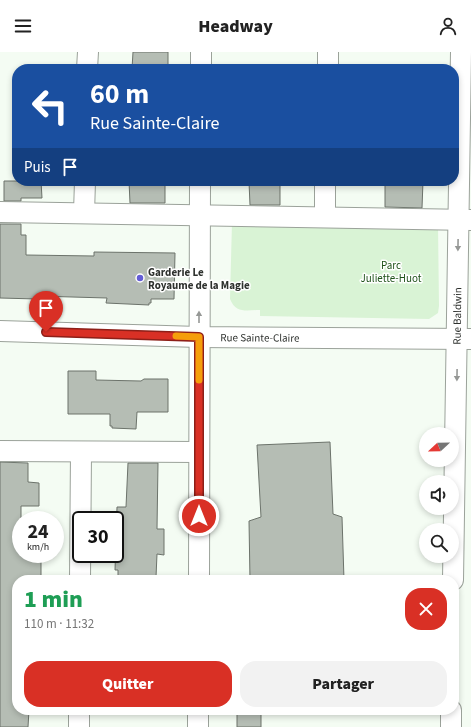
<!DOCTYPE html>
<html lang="fr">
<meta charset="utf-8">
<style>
body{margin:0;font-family:"Source Sans 3",sans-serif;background:#f2f2f2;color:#222;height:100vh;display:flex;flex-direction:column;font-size:15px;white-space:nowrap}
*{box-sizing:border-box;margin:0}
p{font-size:13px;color:#767676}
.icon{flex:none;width:22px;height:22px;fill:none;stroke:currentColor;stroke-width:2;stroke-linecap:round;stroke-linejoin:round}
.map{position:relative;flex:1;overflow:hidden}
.panel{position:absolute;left:12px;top:523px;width:447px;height:140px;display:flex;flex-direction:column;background:#fff;border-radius:16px;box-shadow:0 2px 6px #0003}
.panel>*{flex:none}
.guide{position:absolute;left:12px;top:12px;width:447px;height:122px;border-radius:16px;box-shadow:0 2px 6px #0003;background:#1a4fa0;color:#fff;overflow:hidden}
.needle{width:26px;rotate:248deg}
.tools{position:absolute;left:419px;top:375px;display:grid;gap:8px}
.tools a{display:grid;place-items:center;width:40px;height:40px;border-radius:50%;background:#fff;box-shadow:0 2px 6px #0003;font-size:20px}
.speed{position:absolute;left:12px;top:459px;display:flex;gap:8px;font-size:20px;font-weight:700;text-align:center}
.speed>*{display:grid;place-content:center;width:52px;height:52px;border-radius:50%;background:#fff;box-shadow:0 2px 6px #0003;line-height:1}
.speed small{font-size:10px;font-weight:400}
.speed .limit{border:2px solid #111;border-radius:6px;background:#fff;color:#111}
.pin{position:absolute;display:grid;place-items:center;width:34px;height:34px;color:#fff;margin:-41px -17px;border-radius:50% 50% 50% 0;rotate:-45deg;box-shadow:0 0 4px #0007}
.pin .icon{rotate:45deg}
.me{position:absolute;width:44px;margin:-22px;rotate:0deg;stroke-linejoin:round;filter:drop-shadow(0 0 3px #0008)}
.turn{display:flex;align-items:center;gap:14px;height:84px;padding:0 12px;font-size:18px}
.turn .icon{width:52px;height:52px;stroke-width:2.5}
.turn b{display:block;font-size:28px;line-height:34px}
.then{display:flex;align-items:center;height:38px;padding:0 12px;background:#0003;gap:8px;font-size:15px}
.round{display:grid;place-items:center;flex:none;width:42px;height:42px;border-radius:16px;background:#f2f2f2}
.summary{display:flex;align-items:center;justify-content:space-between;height:68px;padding:0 12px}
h1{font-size:24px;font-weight:800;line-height:30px;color:#1e9e55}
.cta{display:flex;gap:8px;margin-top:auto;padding:8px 12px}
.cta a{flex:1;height:46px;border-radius:16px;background:#d93025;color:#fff;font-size:16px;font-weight:800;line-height:46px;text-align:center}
.cta a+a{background:#f2f2f2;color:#222}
header{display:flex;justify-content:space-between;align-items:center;height:52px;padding:0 12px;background:#fff;font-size:18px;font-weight:800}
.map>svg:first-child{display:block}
</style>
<header><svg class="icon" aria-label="menu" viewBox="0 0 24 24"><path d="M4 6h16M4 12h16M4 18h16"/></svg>Headway<svg class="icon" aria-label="person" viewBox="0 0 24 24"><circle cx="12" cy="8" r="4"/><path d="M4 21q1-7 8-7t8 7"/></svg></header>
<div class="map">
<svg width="471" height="675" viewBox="0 0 471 675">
<rect width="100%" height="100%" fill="#f4fcf3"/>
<!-- green -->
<path fill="#d9f3d5" d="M232,170l206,3 1,81 -1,7 -9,6 -169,-3v-6c-13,0 -24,4 -30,-11z"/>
<!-- building -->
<g fill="#b5bdb4" stroke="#6c736b">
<path d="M133,0h35v17h-36z"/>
<path d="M4,129h37l1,17h-21v3h-17z"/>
<path d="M129,129h36v22h-35z"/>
<path d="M385,129h38l-1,27 -37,-1z"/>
<path d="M249,130h31v23h-30z"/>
<path d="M0,172h21v11h5v20l68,1v-4l81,1 -1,46h-23v4h-2v2l-43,-2 1,-5 -70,-2v3l-37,-1z"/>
<path d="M68,319h28v9l45,1 3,-2h24v33h-31l-1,17 -24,-1v-2h-2v-12h-42z"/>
<path d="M330,390l3,72 9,3 2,63h-94l-1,-59 12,-4 -4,-72z"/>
<path d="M0,410l28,1v19l11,1v23h-18v48h20v26h-24v130h12l-1,17h-28z"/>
<path d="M128,411h30l-1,66h7v26l-7,-1 -1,23h-38v-7h-3l2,-63h9z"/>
<rect x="237" y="658" width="24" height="17"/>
</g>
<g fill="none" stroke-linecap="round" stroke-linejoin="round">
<!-- minor casing -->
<g stroke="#9ba29a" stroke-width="22">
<g id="minor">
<path d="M87,17l1,-17"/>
<path d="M201,17v-17"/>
<path d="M328,17v-17"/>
<path d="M0,160l471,8"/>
<path d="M84,161l1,-32"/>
<path d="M325,165v-36"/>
<path id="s1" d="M0,279l199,6 272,2"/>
<path d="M0,399l199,1"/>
<path d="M80,528l1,-128"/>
<path d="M199,528l1,-399"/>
<path id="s2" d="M453,528l8,-528"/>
<path d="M79,675v-17"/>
<path d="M198,675v-17"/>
<path d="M451,675v-17"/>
</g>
</g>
<!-- minor -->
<use href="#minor" stroke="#fff" stroke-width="20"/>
</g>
<!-- one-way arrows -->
<defs><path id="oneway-solid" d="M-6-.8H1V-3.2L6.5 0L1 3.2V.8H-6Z"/></defs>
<g fill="#969896">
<use href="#oneway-solid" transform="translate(458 193) rotate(91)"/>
<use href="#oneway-solid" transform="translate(199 265) rotate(-90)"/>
<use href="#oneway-solid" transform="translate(457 323) rotate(91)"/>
</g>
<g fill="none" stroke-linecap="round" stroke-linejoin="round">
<!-- route casing -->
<g stroke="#8d1f18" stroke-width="10">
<path id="route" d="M46,280l153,5v179"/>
</g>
<!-- route -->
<use href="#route" stroke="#d93025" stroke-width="7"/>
<!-- slow -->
<path stroke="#f59e0b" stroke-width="7" d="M176,284l23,1v43"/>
</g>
<!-- markers -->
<circle fill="#645dd6" stroke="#fff" stroke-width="1.5" cx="140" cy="226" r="4"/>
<g text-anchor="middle" stroke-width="3" stroke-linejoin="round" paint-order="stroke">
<!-- park labels -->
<g font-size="11" fill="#20531b" stroke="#fff">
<text x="391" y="217">Parc<tspan x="391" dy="13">Juliette-Huot</tspan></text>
</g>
<!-- poi labels -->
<g font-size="11" font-weight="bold" fill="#2e312e" stroke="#fff" text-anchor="start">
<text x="148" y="224">Garderie Le<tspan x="148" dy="13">Royaume de la Magie</tspan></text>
</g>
<!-- street labels -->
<g font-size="11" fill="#2e312e" stroke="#fff">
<text dy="4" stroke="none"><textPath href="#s2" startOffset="264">Rue Baldwin</textPath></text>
<text dy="4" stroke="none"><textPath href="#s1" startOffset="260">Rue Sainte-Claire</textPath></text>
</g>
</g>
</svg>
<div class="tools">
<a><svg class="needle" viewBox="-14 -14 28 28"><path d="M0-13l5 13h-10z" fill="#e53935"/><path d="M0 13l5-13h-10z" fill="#767676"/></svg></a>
<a><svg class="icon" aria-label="sound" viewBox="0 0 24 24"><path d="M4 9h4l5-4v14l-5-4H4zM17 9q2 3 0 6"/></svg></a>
<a><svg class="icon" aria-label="search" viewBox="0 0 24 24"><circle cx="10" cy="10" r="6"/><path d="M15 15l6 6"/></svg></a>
</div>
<div class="speed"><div>24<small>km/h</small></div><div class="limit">30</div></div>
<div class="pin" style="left:46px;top:280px;background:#d93025"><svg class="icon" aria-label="arrive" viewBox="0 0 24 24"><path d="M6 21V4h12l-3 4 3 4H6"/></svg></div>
<svg class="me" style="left:199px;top:464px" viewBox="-20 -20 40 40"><circle r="17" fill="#d93025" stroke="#fff" stroke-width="3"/><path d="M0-11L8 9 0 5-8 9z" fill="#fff"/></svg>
<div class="guide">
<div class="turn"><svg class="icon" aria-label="left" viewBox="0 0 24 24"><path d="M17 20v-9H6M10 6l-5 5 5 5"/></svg><div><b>60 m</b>Rue Sainte-Claire</div></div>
<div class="then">Puis<svg class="icon" aria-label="arrive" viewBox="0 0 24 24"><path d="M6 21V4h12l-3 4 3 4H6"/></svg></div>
</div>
<section class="panel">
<div class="summary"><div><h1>1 min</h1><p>110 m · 11:32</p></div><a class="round" style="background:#d93025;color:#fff"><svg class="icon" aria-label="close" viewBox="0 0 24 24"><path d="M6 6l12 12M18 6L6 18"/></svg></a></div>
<div class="cta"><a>Quitter</a><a>Partager</a></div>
</section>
</div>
